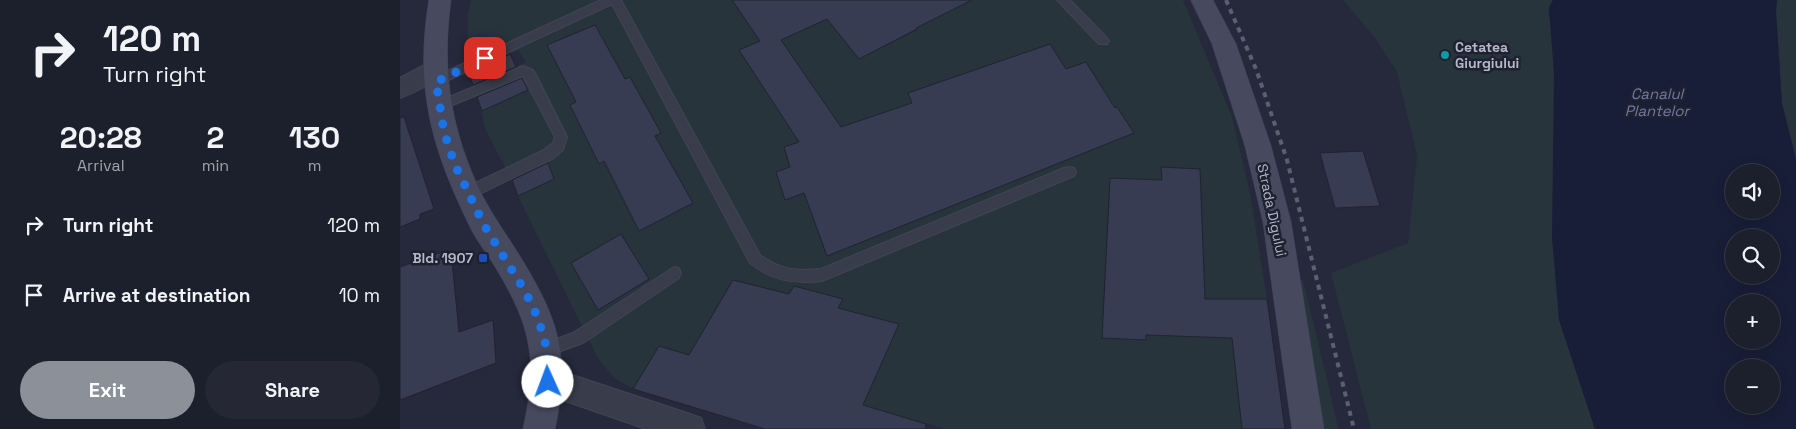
<!DOCTYPE html>
<meta charset="utf-8">
<style>
body{margin:0;font-family:"Space Grotesk",sans-serif;background:#252734;color:#f1f3f6;height:100vh;display:flex;flex-direction:column;font-size:19px;white-space:nowrap}
*{box-sizing:border-box;margin:0}
p{font-size:16px;color:#a0a2a9}
.icon{flex:none;width:28px;height:28px;fill:none;stroke:currentColor;stroke-width:2;stroke-linecap:round;stroke-linejoin:round}
.map{position:relative;flex:1;overflow:hidden}
.drawer{display:flex;flex-direction:column;background:#1c1f2c;width:400px}
.drawer>*{flex:none}
.top-card{background:#1c1f2c;color:#f1f3f6;overflow:hidden}
.fabs{position:absolute;left:1325px;top:164px;display:grid;gap:10px}
.fabs a{display:grid;place-items:center;width:55px;height:55px;border-radius:50%;background:#1c1f2c;box-shadow:0 2px 12px #0003,0 0 0 1px #3a3d48;font-size:25px}
.pin{position:absolute;display:grid;place-items:center;width:42px;height:42px;color:#fff;margin:-21px;border-radius:10px;box-shadow:0 2px 8px #0006}
.me{position:absolute;width:55px;margin:-28px;rotate:358deg;stroke-linejoin:round;filter:drop-shadow(0 0 4px #0008)}
.turn{display:flex;align-items:center;gap:18px;height:105px;padding:0 20px;font-size:22px}
.turn .icon{width:65px;height:65px;stroke-width:2.5}
.turn b{display:block;font-size:35px;line-height:42px}
.eta{display:flex;justify-content:space-evenly;align-items:center;height:85px;text-align:center}
.eta b{font-size:30px;font-weight:700;line-height:35px}
.primary-button{display:flex;gap:10px;margin-top:auto;padding:10px 20px}
.primary-button a{flex:1;height:58px;border-radius:30px;background:#8c9099;color:#fff;font-size:20px;font-weight:700;line-height:58px;text-align:center}
.primary-button a+a{background:#252734;color:#f1f3f6}
ul{padding:0;list-style:none}
li{display:flex;align-items:center;gap:15px;height:70px;padding:0 20px}
li div{flex:1}
li b{display:block;font-size:19px}
li em{font-style:normal}
main{display:flex;flex:1;min-height:0}
.map>svg:first-child{display:block}
</style>
<main>
<section class="drawer">
<div class="top-card">
<div class="turn"><svg class="icon" aria-label="right" viewBox="0 0 24 24"><path d="M7 20v-9h11M14 6l5 5-5 5"/></svg><div><b>120 m</b>Turn right</div></div>
</div>
<div class="eta">
<div><b>20:28</b><p>Arrival</p></div>
<div><b>2</b><p>min</p></div>
<div><b>130</b><p>m</p></div>
</div>
<ul>
<li><svg class="icon" aria-label="right" viewBox="0 0 24 24"><path d="M7 20v-9h11M14 6l5 5-5 5"/></svg><div><b>Turn right</b></div><em>120 m</em></li>
<li><svg class="icon" aria-label="arrive" viewBox="0 0 24 24"><path d="M6 21V4h12l-3 4 3 4H6"/></svg><div><b>Arrive at destination</b></div><em>10 m</em></li>
</ul>
<div class="primary-button"><a>Exit</a><a>Share</a></div>
</section>
<div class="map">
<svg width="1396" height="429" viewBox="0 0 1396 429">
<rect width="100%" height="100%" fill="#25293b"/>
<!-- green -->
<g fill="#27343c" fill-rule="evenodd">
<path d="M71,0h268l-5,3 26,38 -21,9 48,73 38,-19 -44,-64 31,-40 47,59 58,-29 -26,-30 35,22 46,-22h211l49,117 18,76 17,106 -39,1 14,129h-297l-286,-83 -26,43 -20,-12 -16,-20 -79,-161 36,-17 -7,-17 -39,11 -23,-44 -4,-18 47,-21 -8,-15 -46,13 52,-26 -8,-12 -49,24 -2,-7 1,-53zM194,25l31,54 5,-2 31,56 -6,3 38,67 -89,-42 -5,2 -29,-58 6,-3 -29,-57zM650,44l16,25 20,-6 14,23 -315,114 -9,-28 14,-5 -6,-20 128,-44zM717,107l17,26 -308,123 -10,-32zM761,168l39,1 6,168 -44,-2zM710,178l38,2 -2,160 -44,-3zM221,234l27,45 -50,31 -27,-47zM333,280l56,14 54,5 -5,9 -73,34 -59,-17z"/>
<path d="M943,0h210l-4,8 5,64 5,248 36,109h-224l-40,-156 77,-30 9,-87 -20,-84 -22,-34z"/>
<path d="M1377,0h19v159l-14,-55 -6,-92z"/>
<path d="M903,280l32,133 3,16h-18l-25,-147z"/>
</g>
<!-- water -->
<path fill="#191e38" fill-rule="evenodd" d="M1153,0h224l-1,12 6,92 14,55v270h-201l-36,-109 -7,-82 2,-166 -5,-64zM1334,172h37v38h-37zM1334,238h37v37h-37zM1334,302h37v38h-37zM1334,368h37v37h-37z"/>
<!-- building -->
<g fill="#373c52" stroke="#202332">
<path d="M332,0h240l-56,28 1,1 -58,30 -32,-40 -46,21 60,87 71,-24 -4,-10 142,-49 16,25 20,-7 29,46 2,-1 17,26 -307,123 -23,-63 -19,7 -9,-28 14,-5 -6,-20 15,-5 -60,-92 21,-9z"/>
<path d="M195,25l30,54 5,-2 31,56 -6,3 38,67 -54,28 -35,-70 -5,3 -29,-59 6,-3 -29,-57z"/>
<path d="M110,54l6,13 -43,18 -4,-11z"/>
<path d="M122,78l6,12 -46,21 -5,-14z"/>
<path d="M4,117l30,92 -14,5v5l-20,8v-109z"/>
<path d="M963,151l17,55 -45,2 -15,-55z"/>
<path d="M148,163l6,16 -36,17 -6,-16z"/>
<path d="M761,167l39,2 5,130h62l18,130h-43l-10,-91 -86,-3v5l-44,-2 8,-160 52,2z"/>
<path d="M221,234l28,45 -51,31 -27,-47z"/>
<path d="M42,252l1,12 9,-3 7,71 34,-12 3,43 -96,37v-133z"/>
<path d="M333,280l56,14 5,-8 49,13 -5,9 61,16 -36,81 63,19 -1,5h-160l-132,-40 26,-43 30,9z"/>
</g>
<g fill="none" stroke-linecap="round" stroke-linejoin="round">
<!-- lane casing -->
<g stroke="#424554" stroke-width="2">
<g id="lane">
<path d="M201,0h20l139,255c21,15 35,16 61,14l243,-101 5,-1 5,1 2,4 -2,4 -252,105c-28,3 -49,0 -72,-18l-138,-259 -172,80h-8l-2,-3 2,-3z"/>
<path d="M657,0h13l37,38 2,3 -2,3h-8z"/>
<path d="M123,66l10,4 2,3 32,64 -4,13 -11,9 -79,38 -5,2 -5,-2 -2,-4 2,-4 79,-38 11,-8 2,-6 -32,-61 -80,33h-8l-2,-3 2,-3z"/>
<path d="M274,267l5,1 2,5 -2,5 -96,65 -36,13 -5,-2 -3,-5 3,-5 31,-11z"/>
</g>
</g>
<!-- street casing -->
<g stroke="#424554" stroke-width="2">
<g id="street">
<path d="M34,60l8,3 4,6c-8,13 -32,24 -46,29v-20z"/>
<path d="M148,367l142,47 11,4 4,11h-59l-98,-34 -11,-4 -4,-10 4,-10z"/>
</g>
</g>
<!-- secondary casing -->
<g stroke="#424554" stroke-width="1">
<g id="secondary">
<path d="M29,0h22c-10,71 0,131 31,195 11,21 24,39 36,58 40,65 53,100 37,176h-32c15,-67 9,-101 -26,-159 -8,-14 -18,-26 -25,-39 -40,-81 -58,-141 -43,-231z"/>
<path d="M791,0h22l23,44 35,102 20,76 33,207h-32l-29,-207 -18,-76 -33,-102z"/>
</g>
</g>
<!-- lane -->
<use href="#lane" fill="#393c4b" fill-rule="evenodd"/>
<!-- street -->
<use href="#street" fill="#393c4b" fill-rule="evenodd"/>
<!-- secondary -->
<use href="#secondary" fill="#474a5e" fill-rule="evenodd"/>
<!-- rail -->
<path stroke="#5b5f72" stroke-width="4" stroke-dasharray="5 5" stroke-linecap="butt" d="M826,0l30,69 31,91 67,269"/>
</g>
<g fill="none" stroke-linecap="round" stroke-linejoin="round">
<!-- route -->
<path stroke="#1a73e8" stroke-width="9" stroke-dasharray="0 16.2" d="M85,58l-49,24 8,50 11,33 29,60 41,66 13,27 9,31 1,33"/>
</g>
<!-- markers -->
<circle fill="#0f9aa8" stroke="#1e2130" stroke-width="2" cx="1045" cy="55" r="5"/>
<rect fill="#1a4fb4" stroke="#1e2130" stroke-width="2" x="78" y="253" width="10" height="10" rx="2.5"/>
<g text-anchor="middle" stroke-width="5" stroke-linejoin="round" paint-order="stroke">
<!-- poi labels -->
<g font-size="14" font-weight="bold" fill="#b4b7c7" stroke="#1e2130" text-anchor="start">
<text x="1055" y="52">Cetatea<tspan x="1055" dy="16">Giurgiului</tspan></text>
<text x="73" y="263" text-anchor="end">Bld. 1907</text>
</g>
<!-- street labels -->
<g font-size="14" fill="#b4b7c7" stroke="#1e2130">
<text transform="translate(872 210) rotate(78)" y="5">Strada Digului</text>
</g>
<!-- water labels -->
<g font-size="15" font-style="italic" fill="#7079a3" stroke="#1e2130">
<text x="1257" y="99">Canalul<tspan x="1257" dy="17">Plantelor</tspan></text>
</g>
</g>
</svg>
<div class="fabs">
<a><svg class="icon" aria-label="sound" viewBox="0 0 24 24"><path d="M4 9h4l5-4v14l-5-4H4zM17 9q2 3 0 6"/></svg></a>
<a><svg class="icon" aria-label="search" viewBox="0 0 24 24"><circle cx="10" cy="10" r="6"/><path d="M15 15l6 6"/></svg></a>
<a>+</a>
<a>−</a>
</div>
<div class="pin" style="left:85px;top:58px;background:#d93025"><svg class="icon" aria-label="arrive" viewBox="0 0 24 24"><path d="M6 21V4h12l-3 4 3 4H6"/></svg></div>
<svg class="me" style="left:148px;top:382px" viewBox="-20 -20 40 40"><circle r="19" fill="#fff"/><path d="M0-13L10 11 0 6-10 11z" fill="#1a73e8"/></svg>
</div>
</main>
